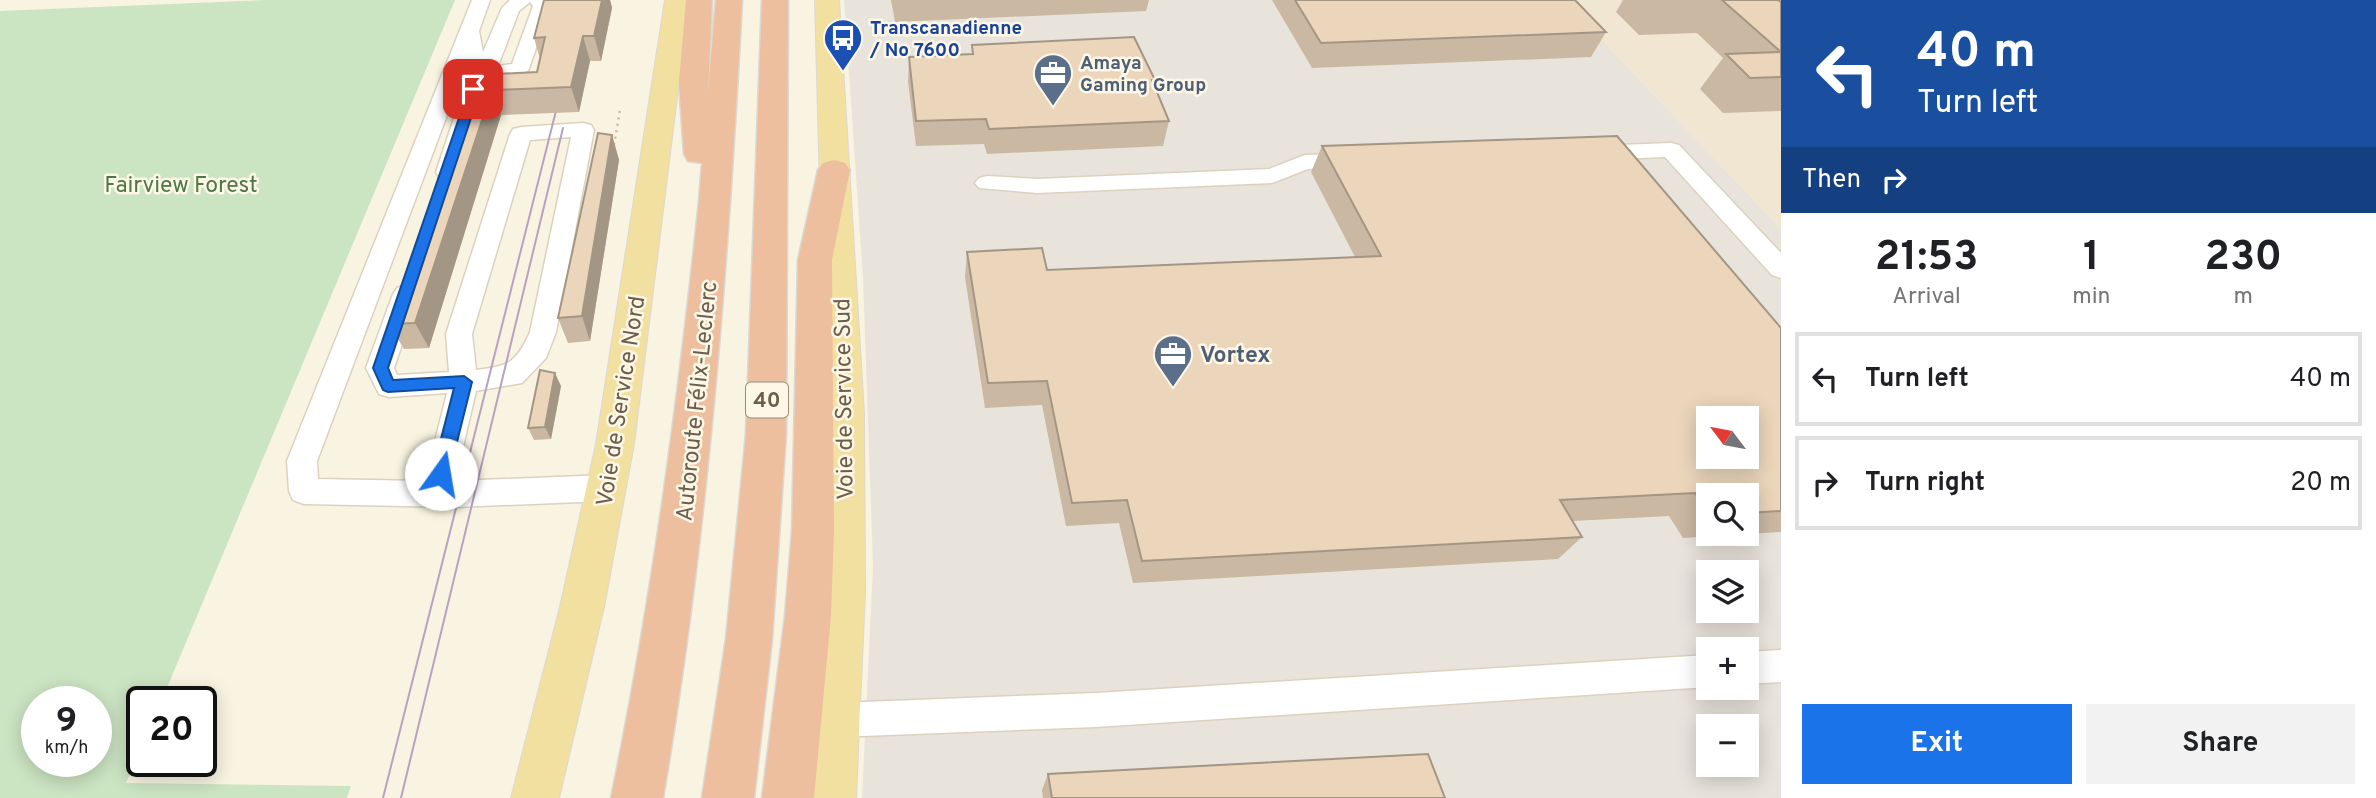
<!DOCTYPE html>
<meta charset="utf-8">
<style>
body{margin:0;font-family:Overpass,sans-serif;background:#f2f2f2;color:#202124;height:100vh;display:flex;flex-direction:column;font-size:26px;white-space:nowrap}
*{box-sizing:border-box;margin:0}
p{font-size:23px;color:#757577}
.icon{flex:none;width:38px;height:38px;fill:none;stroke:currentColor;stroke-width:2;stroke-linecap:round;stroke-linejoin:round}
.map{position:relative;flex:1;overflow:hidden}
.sheet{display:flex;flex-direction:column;background:#fff;width:595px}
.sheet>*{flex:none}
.guide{background:#1a4fa0;color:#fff;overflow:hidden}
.needle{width:46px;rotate:302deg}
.controls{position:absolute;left:1696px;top:406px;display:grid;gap:14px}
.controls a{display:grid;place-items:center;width:63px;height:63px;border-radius:0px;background:#fff;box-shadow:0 4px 18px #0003;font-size:35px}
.speed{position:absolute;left:21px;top:686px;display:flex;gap:14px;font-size:35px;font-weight:700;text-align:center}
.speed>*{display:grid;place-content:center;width:91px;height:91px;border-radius:50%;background:#fff;box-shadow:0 4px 18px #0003;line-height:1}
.speed small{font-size:18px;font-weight:400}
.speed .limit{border:4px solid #111;border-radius:10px;background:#fff;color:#111}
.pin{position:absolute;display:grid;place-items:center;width:60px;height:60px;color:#fff;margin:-30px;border-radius:14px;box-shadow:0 4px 10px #0006}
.me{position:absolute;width:77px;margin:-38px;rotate:13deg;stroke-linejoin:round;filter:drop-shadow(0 0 5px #0008)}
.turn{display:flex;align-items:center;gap:24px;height:147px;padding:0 21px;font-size:32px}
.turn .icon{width:91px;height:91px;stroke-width:2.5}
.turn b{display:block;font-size:49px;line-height:60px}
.then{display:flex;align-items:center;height:66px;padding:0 21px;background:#0003;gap:14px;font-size:26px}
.eta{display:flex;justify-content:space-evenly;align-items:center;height:119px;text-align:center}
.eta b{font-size:42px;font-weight:700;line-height:49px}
.primary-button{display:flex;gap:14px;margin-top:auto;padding:14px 21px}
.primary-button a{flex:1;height:80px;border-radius:0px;background:#1a73e8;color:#fff;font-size:28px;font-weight:700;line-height:80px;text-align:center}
.primary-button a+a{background:#f2f2f2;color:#202124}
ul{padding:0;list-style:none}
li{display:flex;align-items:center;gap:21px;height:94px;margin:0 14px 10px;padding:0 7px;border:4px solid #e0e0e0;border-radius:0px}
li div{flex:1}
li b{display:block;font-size:26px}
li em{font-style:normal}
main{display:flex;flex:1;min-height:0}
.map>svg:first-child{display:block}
</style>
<main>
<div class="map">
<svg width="1781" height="798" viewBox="0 0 1781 798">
<rect width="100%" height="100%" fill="#f9f4e1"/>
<!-- residential -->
<path fill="#f0e6d1" d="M1564,0h217v229z"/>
<!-- industrial -->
<path fill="#e8e4dc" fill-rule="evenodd" d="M844,0h720l217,229v569h-919l11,-232 -10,-288zM1708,418h38v39h-38zM1708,495h38v39h-38zM1708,572h38v39h-38zM1708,649h38v39h-38zM1708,726h38v39h-38z"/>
<!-- green -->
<path fill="#cbe4c2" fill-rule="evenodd" d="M266,0h189l-294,702h-19v45l-16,36 225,3 -4,12h-347v-787zM37,702h59v59h-59z"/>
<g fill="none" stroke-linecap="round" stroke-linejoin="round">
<!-- minor casing -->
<g stroke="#dcd1be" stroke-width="3">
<g id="minor">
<path d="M472,0h18l-11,31 4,21 19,-44 8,-8h37l4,6 -23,65 -24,8 -20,-4 -8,45 -18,52 -3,5 -8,2 -8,-2 -3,-5 23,-69 5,-33 -147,391 1,18 107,2 22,-88 -58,4 -10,-3 -13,-26 27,-74 4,-6 9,-3 9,3 4,6 -25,74 3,7 52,-3 -3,-38 64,-200 3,-5 8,-2 62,-4 8,2 3,5 -38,202 -10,26 -24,25 -46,8 -21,90 151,-6 11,4 4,9 -4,9 -11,4 -151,6 -151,-3 -11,-4 -4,-9 -2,-30zM530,2l3,4 -21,58 -14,2 21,-55zM571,137l-41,195c-14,31 -21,34 -54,38l-4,-36 58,-194z"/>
<path d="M1671,143l8,2 102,108v25l-9,-3 -107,-118 -73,3 -8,-2 -3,-5 3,-5 8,-2z"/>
<path d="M1352,154l8,2 3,5 -3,5 -52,3 -36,14 -235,10 -58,-5 -4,-5 4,-5 8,-2 50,3 232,-10 36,-14z"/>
<path d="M1781,650v32l-35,2v-32z"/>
<path d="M1708,655v32l-612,40 -259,10 -13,-5 -5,-12 5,-12 13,-5 259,-10z"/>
</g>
</g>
<!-- major casing -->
<g stroke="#dcd8d4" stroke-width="2">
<g id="major">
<path d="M665,0h24l-55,444 -30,163 -45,191h-48l49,-191 36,-163z"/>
<path d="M815,0h24l25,414 1,178 -9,206h-48l15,-206 3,-178z"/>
</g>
</g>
<!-- highway casing -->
<g stroke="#dcd8d4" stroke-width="3">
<g id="highway">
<path d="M686,0h26l-4,92 8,-92h26c-14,268 -34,534 -79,798h-52c41,-198 67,-396 88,-597l3,-38 -14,-2 -4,-7 -5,-72z"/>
<path d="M762,0h26l-2,434 -14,205 -18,159h-52l24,-159 20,-205z"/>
<path d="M834,160l11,3 5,7 -18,90 2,271 -3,85 -17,182h-52l23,-182 7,-85 6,-271 20,-90 5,-7z"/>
</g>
</g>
<!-- path -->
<path stroke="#d0baa0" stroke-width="2.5" stroke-dasharray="2 4.5" stroke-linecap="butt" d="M614,145l6,-35"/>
<!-- minor -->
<use href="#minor" fill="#fff" fill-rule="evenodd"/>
<!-- major -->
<use href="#major" fill="#f2e0a0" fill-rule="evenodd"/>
<!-- highway -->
<use href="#highway" fill="#edbf9e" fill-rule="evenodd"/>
<!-- tram -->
<g stroke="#b7a2c0" stroke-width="2">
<path d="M383,798l177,-703"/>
<path d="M401,798l162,-670"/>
</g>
</g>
<!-- wall -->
<g fill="#cab8a2" fill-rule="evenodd">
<path d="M544,0h66l2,8 -11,53h-11l-11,51 -78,3 -72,233 -25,1 -15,-25 87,-234 61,-18 3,-13 -6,-21z"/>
<path d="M891,0h258l-3,11 -251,11z"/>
<path d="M1272,0h303l31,32 -15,25 -279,11z"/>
<path d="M1623,0h158v111l-58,2 -23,-24 23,-31 -26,-25 -58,2 -23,-23z"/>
<path d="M972,45l183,35 -1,4 15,37 -6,25 -176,8 -3,-10 -68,2 -8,-64 1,-25 63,-3z"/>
<path d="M612,135l7,25 -29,181 -22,2 -10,-25z"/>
<path d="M1322,146l459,182v204l-98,6 -14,-22 -96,5 9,16 -24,22 -425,24 -14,-60 -53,3 -24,-121 -57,3 -20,-131 2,-25 80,18 308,-13 -44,-85zM1708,495h38v39h-38z"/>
<path d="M561,386l-10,53 -17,1 -6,-12z"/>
<path d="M1048,774l397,24h-402l-1,-8z"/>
</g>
<!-- shaded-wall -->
<g fill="#a49684">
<path d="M600,0h10l2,8 -11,53 -7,-25z"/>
<path d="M583,36l7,25 -11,51 -8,-25z"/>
<path d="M492,90l9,25 -72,233 -14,-25z"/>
<path d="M612,135l7,25 -29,181 -8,-25z"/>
<path d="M555,373l6,13 -10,53 -6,-12z"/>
</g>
<!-- building -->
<g fill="#ebd6bc" stroke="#a49684" stroke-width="2" fill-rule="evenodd">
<path d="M544,0h58l-8,36h-11l-12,51 -79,3 -77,233 -26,1 87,-234 -1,-15 62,-3 8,-35 -11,1z"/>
<path d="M1295,0h280l31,32 -285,11z"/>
<path d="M1722,0h56l3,2v50z"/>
<path d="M1134,37l21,43h-3l17,41 -180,8 -3,-10 -70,2 -7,-64 64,-3 -1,-9z"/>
<path d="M1781,52v25l-31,1 -24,-24z"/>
<path d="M598,133l14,2 -30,181 -24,2z"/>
<path d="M1617,136l164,192v183l-35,2v-18h-38v16l-13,-18 -135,7 22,37 -440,24 -15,-61 -55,3 -25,-122 -59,2 -21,-131 75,-4 5,22 334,-14 -59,-110zM1708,418h38v39h-38z"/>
<path d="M540,370l15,3 -10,54 -17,1z"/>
<path d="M1428,754l17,44h-393l-4,-24z"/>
</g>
<!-- route -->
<path fill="#1a73e8" stroke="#114b97" stroke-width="2" d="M473,86l6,3 -8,29 -83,250 5,12 71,-4 8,6 -23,92 -2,5h-12l-3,-5 22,-86 -66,4 -5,-2 -10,-22 86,-250 8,-29z"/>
<!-- icons -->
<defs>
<g id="bus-pin" transform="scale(2.0125)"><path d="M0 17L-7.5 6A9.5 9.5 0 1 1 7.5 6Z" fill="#1a4fb4" stroke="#fdf7e7"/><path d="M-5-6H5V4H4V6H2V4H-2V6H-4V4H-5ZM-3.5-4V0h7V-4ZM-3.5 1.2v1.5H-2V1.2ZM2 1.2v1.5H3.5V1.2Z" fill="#fff"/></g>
<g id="office-pin" transform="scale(2.0125)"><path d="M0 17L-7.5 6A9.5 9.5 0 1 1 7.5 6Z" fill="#5c6f8a" stroke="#fdf7e7"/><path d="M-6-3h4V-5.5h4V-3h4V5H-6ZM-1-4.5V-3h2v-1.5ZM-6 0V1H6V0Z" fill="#fff"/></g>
</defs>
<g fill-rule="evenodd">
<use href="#bus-pin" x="843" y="38"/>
<use href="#office-pin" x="1053" y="73"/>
<use href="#office-pin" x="1173" y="354"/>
</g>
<g text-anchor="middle" stroke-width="5" stroke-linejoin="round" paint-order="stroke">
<!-- far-transit labels -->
<g font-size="19" font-weight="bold" fill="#164399" stroke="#fdf7e7" text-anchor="start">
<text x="870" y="34">Transcanadienne<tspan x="870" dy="22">/ No 7600</tspan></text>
</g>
<!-- far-service labels -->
<g font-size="19" font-weight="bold" fill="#4e5e75" stroke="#fdf7e7" text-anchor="start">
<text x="1080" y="69">Amaya<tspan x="1080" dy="22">Gaming Group</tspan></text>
</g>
<!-- shield labels -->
<rect fill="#fdf7e7" stroke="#988b7a" stroke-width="2" x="746" y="382.5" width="42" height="35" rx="5"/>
<g font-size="21" font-weight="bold" fill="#6d5d4b">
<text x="767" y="407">40</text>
</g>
<!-- park labels -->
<g font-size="23" fill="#4f7847" stroke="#fdf7e7">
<text x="181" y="192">Fairview Forest</text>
</g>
<!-- service labels -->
<g font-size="23" font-weight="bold" fill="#4e5e75" stroke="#fdf7e7" text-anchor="start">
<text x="1200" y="362">Vortex</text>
</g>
<!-- street labels -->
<g font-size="23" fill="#6d5d4b" stroke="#fdf7e7">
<text transform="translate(843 399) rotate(-91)" y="8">Voie de Service Sud</text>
<text transform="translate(620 401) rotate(-81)" y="8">Voie de Service Nord</text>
<text transform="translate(696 401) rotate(-84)" y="8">Autoroute Félix-Leclerc</text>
</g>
</g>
</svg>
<div class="controls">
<a><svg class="needle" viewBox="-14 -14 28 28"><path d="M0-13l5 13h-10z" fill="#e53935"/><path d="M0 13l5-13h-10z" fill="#757577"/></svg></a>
<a><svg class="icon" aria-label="search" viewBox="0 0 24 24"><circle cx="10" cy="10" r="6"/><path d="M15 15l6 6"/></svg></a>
<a><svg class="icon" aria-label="layers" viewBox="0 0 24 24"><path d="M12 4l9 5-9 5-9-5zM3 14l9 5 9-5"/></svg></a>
<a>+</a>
<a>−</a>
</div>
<div class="speed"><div>9<small>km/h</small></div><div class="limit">20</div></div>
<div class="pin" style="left:473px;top:89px;background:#d93025"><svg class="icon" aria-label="arrive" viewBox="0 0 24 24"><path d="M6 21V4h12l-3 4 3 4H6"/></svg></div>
<svg class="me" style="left:441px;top:474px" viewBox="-20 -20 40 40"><circle r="19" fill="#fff"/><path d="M0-13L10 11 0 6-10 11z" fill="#1a73e8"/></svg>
</div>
<section class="sheet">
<div class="guide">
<div class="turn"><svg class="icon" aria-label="left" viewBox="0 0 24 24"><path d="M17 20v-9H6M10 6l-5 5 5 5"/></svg><div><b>40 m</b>Turn left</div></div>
<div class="then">Then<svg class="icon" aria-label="right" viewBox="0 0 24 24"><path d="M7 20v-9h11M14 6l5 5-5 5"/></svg></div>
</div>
<div class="eta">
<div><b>21:53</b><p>Arrival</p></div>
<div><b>1</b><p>min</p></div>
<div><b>230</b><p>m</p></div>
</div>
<ul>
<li><svg class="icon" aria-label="left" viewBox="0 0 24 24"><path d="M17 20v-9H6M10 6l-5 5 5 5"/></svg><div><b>Turn left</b></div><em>40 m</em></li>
<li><svg class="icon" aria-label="right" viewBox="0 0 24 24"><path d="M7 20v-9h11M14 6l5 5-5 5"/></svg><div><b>Turn right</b></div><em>20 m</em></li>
</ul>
<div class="primary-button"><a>Exit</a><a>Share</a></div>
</section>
</main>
